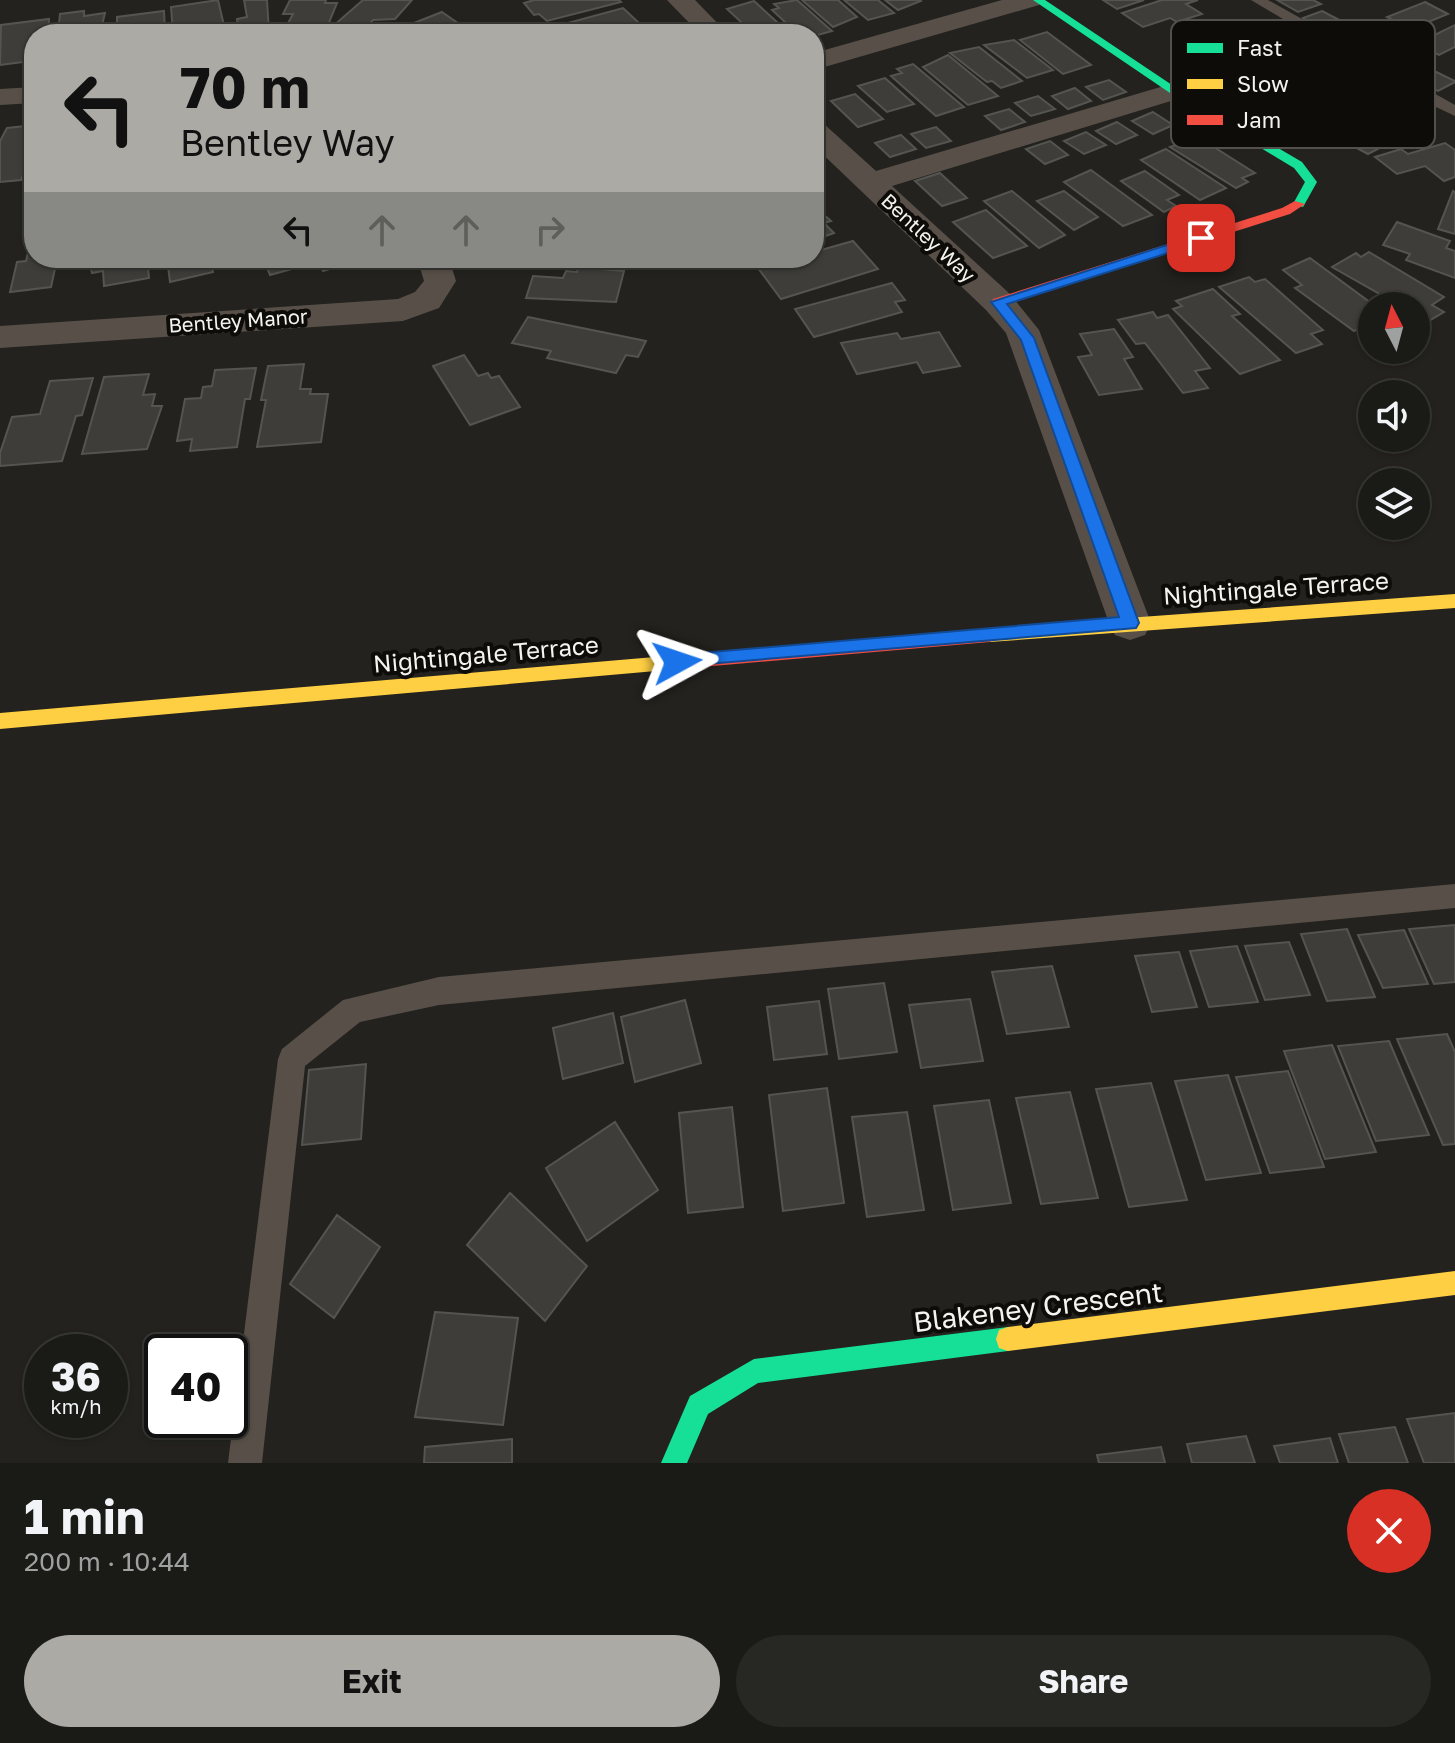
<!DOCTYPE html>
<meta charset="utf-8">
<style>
body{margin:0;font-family:"Golos Text",sans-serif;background:#272723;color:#f1f3f6;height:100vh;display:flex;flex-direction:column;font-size:30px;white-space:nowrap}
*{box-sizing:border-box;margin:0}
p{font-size:26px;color:#9fa1a1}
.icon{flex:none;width:44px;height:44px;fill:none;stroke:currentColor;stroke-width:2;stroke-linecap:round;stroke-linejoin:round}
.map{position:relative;height:1463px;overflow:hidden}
.panel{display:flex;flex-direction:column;background:#1a1a16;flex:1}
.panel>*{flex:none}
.guide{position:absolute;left:24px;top:24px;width:800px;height:244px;border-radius:32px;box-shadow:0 2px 6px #0004,0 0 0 2px #383835;background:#abaaa5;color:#111;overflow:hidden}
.needle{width:52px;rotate:354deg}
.tools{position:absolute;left:1358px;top:292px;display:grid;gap:16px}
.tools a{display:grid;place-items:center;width:72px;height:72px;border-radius:50%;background:#1a1a16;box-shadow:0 2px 6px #0004,0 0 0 2px #383835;font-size:40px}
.speed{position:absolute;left:24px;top:1334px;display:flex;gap:16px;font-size:40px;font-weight:700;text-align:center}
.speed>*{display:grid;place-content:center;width:104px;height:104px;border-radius:50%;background:#1a1a16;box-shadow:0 2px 6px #0004,0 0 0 2px #383835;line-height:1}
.speed small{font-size:20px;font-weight:400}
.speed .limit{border:4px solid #111;border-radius:12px;background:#fff;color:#111}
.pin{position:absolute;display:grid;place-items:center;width:68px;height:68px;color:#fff;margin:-34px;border-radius:16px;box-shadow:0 4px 12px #0006}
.me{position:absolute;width:88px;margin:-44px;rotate:85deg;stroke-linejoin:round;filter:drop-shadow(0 0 6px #0008)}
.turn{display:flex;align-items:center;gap:28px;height:168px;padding:0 24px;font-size:36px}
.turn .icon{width:104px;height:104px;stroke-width:2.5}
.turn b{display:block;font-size:56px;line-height:68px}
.lanes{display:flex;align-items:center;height:76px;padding:0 24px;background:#0003;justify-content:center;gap:40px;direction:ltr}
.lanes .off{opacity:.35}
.round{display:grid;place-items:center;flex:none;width:84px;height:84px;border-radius:42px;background:#272723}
.headline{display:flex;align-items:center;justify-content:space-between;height:136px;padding:0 24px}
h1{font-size:48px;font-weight:700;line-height:60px}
.button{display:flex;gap:16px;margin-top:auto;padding:16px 24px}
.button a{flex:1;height:92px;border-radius:48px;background:#abaaa5;color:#111;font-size:32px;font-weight:700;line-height:92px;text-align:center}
.button a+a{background:#272723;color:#f1f3f6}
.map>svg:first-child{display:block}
</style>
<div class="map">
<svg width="1455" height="1463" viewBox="0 0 1455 1463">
<rect width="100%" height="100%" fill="#23221e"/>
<!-- building -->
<g fill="#3e3d3a" stroke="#545451" stroke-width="2">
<path d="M218,0l8,34 -38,-1v-3l-15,2 -2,-25z"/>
<path d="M244,0h23l2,32 -36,2v-6l5,-1 -1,-8 10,-2z"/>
<path d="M290,0h36l-1,3h12l-9,22h-41l6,-11h-10z"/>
<path d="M363,0h49l-17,19 -22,1 -10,11 -30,-5z"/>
<path d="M534,0h85l2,2 -74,19 -8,-7 -5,1 -10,-12z"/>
<path d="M797,0l35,31 -18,5 -16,-2 -26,-24 7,-2 -5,-4z"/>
<path d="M802,0h36l19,17 -24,10z"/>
<path d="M844,0h34l16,13 -26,7z"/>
<path d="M885,0h35l1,1 -23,9z"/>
<path d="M1103,0h41l-27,9z"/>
<path d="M1162,0h36l-12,4 16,10 -25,8 -7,-4 -27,9 -21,-14z"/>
<path d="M1277,0h36l8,4 -23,8z"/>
<path d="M754,1l36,33h-36l-27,-25z"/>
<path d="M1425,2l23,12 -37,15 -24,-12z"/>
<path d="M623,8l16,15 -38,11h-55l-4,-4z"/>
<path d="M84,11v5l21,-3 -5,21h-42l2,-20z"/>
<path d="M164,11l1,20 -7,3h-41v-17z"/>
<path d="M1322,11l23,12 -20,8 -22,-13z"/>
<path d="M442,12l23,16 -15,6 -53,-1 7,-3 -3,-2z"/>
<path d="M49,19l-1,15h-14l-4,27 -30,4 1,-40z"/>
<path d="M1455,25v22l-16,8 -23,-11z"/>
<path d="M1047,32l44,33 -28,9 -43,-34z"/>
<path d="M1014,40l39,30 -26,8 -43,-33z"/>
<path d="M979,47l43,34 -21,7 -9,-7 -5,1 -37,-29z"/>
<path d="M948,55l50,41 -30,9 -45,-38z"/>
<path d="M913,64l51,43 -28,9 -45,-40 11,-3 -5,-4z"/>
<path d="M1428,68l27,13v1l-17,9 -27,-13z"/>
<path d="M885,78l29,26 -27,8 -29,-26z"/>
<path d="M1109,80l17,12 -23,8 -17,-13z"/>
<path d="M1075,88l16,13 -23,8 -16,-13z"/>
<path d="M855,94l28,25 -25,8 -27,-26z"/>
<path d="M1038,96l17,13 -24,7 -16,-13z"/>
<path d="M1383,103l44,20 -59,31 -41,-22z"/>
<path d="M1009,109l16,13 -24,8 -16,-14z"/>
<path d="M1153,112l20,13 -20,9 -21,-13z"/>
<path d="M1117,122l20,13 -21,9 -20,-13z"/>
<path d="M34,125v19l-13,36 -21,2v-41l7,-13z"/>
<path d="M936,127l15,14 -25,7 -15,-14z"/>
<path d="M1086,132l20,13 -22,9 -20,-13z"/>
<path d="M901,135l15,14 -26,8 -15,-14z"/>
<path d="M1198,137l57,36 -13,5 6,4 -12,6 -66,-41z"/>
<path d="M1050,141l18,14 -23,9 -19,-15z"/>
<path d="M1445,143l10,7v27l-11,4 -19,-15 -28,8 -22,-17 26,-8 7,5z"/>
<path d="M1166,149l60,39 -26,12 -59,-40z"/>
<path d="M1091,170l61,45 -29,11 -59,-44z"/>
<path d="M1145,171l34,24 -12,5 9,6 -12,6 -43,-31z"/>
<path d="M940,173l27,25 -25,8 -27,-25z"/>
<path d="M1012,191l53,44 -26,13 -55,-47z"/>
<path d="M1064,191l34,26 -24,13 -37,-29z"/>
<path d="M1453,191l2,1v42l-17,-5z"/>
<path d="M814,206l17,15 -7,2 10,10 -20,7z"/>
<path d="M986,210l41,36 -34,12 -40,-36z"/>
<path d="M1397,222l53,19 -4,7 9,3v27l-49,-18 4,-6 -27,-9z"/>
<path d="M34,228v30h33l-1,5 -10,1 -5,23 -41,5 7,-30 9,-1z"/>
<path d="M853,241l25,28 -97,30 -23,-31 36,-10h20v-6z"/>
<path d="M1369,252l75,45 -12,8 12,7 -17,10 -11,-6v-10h-15l-69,-39 24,-14 5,4z"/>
<path d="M88,258h59l2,20 -45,8 -1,-15 -11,2z"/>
<path d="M167,258h43l3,14 -43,10z"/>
<path d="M263,258h40l3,7 -36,10z"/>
<path d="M316,258h50l-43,13z"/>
<path d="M1310,258l65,48 -3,16 -18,9 -59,-43 7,-3 -19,-15z"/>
<path d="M578,267l46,4 -8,31 -90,-4 7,-22 30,2 3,-7 11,1z"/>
<path d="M1249,277l6,5 10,-3 58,51 -12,4 11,10 -26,9 -77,-66z"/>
<path d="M892,283l13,17 -10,2 7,10 -88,25 -19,-28z"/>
<path d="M1213,289l27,25 -8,2 48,44 -40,14 -67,-65 9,-3 -6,-5z"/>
<path d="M1153,312l4,6 11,-3 42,53 -15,3 13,17 -25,5 -38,-50 -9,1 -18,-24z"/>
<path d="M528,317l118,24 -8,16 -12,-2 -10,18 -69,-15 4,-7 -39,-8z"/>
<path d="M1114,329l19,28 -9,2 18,30 -43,6 -21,-38 14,-2 -12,-21z"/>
<path d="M939,332l21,34 -37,7 -6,-11 -60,12 -16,-31 56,-10 4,6z"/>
<path d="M464,355l14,21 10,-3 3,5 8,-2 21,31 -50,18 -37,-59z"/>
<path d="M304,364l-4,25h11l-1,5h18l-7,48 -64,5 9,-47h-5l7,-34z"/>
<path d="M256,368l-6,31h-5l-8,48 -47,4 2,-12 -15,2 8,-42 16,-1 2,-11 9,-1 3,-16z"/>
<path d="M149,374l-6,21 12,-1 -3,12h10l-15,43 -65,5 22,-77z"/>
<path d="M93,378l-11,37 -6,1 -14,45 -62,5v-13l12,-36 28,-3 10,-33z"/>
<path d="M1455,925v57l-21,2 -25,-55z"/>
<path d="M1347,929l28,68 -48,4 -26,-67z"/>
<path d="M1404,930l24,54 -45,4 -25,-53z"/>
<path d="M1289,942l21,53 -45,5 -20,-54z"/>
<path d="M1237,946l21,56 -49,5 -19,-56z"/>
<path d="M1179,952l18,55 -45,5 -17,-56z"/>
<path d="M1052,966l17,61 -62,7 -15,-62z"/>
<path d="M884,983l13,69 -58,7 -11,-70z"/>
<path d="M970,999l13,62 -62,7 -12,-63z"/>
<path d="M685,1000l16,63 -66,19 -14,-65z"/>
<path d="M819,1001l8,53 -53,6 -7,-53z"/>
<path d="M613,1013l10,50 -60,16 -10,-51z"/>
<path d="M1447,1034l8,18v92l-12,1 -46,-106z"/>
<path d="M1389,1041l40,94 -53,6 -38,-95z"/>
<path d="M1332,1045l44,107 -51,7 -41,-108z"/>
<path d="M366,1064l-5,75 -59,6 7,-75z"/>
<path d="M1288,1071l36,96 -54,6 -34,-96z"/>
<path d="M1228,1075l33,98 -55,7 -31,-99z"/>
<path d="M1151,1083l36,117 -58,7 -33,-118z"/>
<path d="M827,1088l17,115 -61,8 -14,-116z"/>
<path d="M1070,1092l28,106 -57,6 -25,-106z"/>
<path d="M989,1100l22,103 -58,7 -19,-104z"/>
<path d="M732,1107l11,100 -55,6 -9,-100z"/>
<path d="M907,1112l17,98 -57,7 -15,-100z"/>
<path d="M615,1122l43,68 -71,51 -41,-73z"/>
<path d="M510,1193l77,73 -42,55 -78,-76z"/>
<path d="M337,1215l43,32 -46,71 -44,-34z"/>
<path d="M435,1312l83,6 -15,107 -88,-8z"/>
<path d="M1455,1413v50h-31l-17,-44z"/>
<path d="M1395,1427l13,36h-59l-10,-29z"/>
<path d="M1246,1436l9,27h-63l-5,-19z"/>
<path d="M1330,1438l8,25h-58l-6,-17z"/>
<path d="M512,1439v24h-88l1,-16z"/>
<path d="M1161,1447l4,16h-66l-2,-8z"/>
</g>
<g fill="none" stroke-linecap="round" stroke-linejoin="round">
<!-- lane -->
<g fill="#585048" fill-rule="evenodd">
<path d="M1251,0h17l187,105v11l-42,-20z"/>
<path d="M1455,884v24l-1016,97 -79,17 -55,44 -43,397h-34l50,-404 4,-10 61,-49 96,-23z"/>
</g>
<!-- street -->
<g fill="#585048" fill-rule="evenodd">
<path d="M667,0h28l33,34h-28z"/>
<path d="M1002,0h41l-4,5 -225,65v-17z"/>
<path d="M1174,83l10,2 4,6 -4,6 -292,89 118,108 29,36 112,293 -6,12 -15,5 -15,-5 -6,-12 -103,-290 -20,-23 -172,-164v-25l10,3 52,47z"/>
<path d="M34,87v16l-34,2v-16z"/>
<path d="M417,258h32l7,23 -17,27 -36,13 -403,27v-22l398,-27 17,-7 9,-11z"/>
</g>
<!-- fast -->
<g fill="#16e098" fill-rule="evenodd">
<path d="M1033,0h12l133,89 124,73 15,20 -14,25 -10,-3 12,-22 -11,-14 -124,-75z"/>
<path d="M1008,1327l9,3 3,9 -3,9 -9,3 -250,32 -50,31 -21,49h-26l29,-67 64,-37z"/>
</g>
<!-- slow -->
<g fill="#ffcf43" fill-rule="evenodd">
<path d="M1455,594v14l-465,34 -9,-7 9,-7z"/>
<path d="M690,654l6,2 3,5 -3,5 -6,2 -690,61v-16z"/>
<path d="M1455,1271v24l-447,56 -9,-3 -3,-9 3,-9 9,-3z"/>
</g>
<!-- jam -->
<g fill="#f24e42" fill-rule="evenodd">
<path d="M1295,201l10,3 -15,10 -287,91 -5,1 -7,-4 2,-3 289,-91z"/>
<path d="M990,628l9,7 -9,7 -300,26 -6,-2 -3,-5 3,-5 6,-2z"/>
</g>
</g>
<!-- route -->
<path fill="#1a73e8" stroke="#114b97" stroke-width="2" d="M1201,234l7,4 -2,3 -199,63 27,34 105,285 -3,5 -465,39v-10l6,-2 442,-38 -98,-277 -30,-38z"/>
<g text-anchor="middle" stroke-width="8" stroke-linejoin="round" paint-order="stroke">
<!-- far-street labels -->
<g font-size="20" fill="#f4f3ee" stroke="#0d0c09">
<text transform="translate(928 238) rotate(43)" y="7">Bentley Way</text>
<text transform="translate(238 321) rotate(-4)" y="7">Bentley Manor</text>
</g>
<!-- street labels -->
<g font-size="24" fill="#f4f3ee" stroke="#0d0c09">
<text transform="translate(1276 589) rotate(-4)" y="8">Nightingale Terrace</text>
<text transform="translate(486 655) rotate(-5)" y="8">Nightingale Terrace</text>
</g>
<!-- near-street labels -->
<g font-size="28" fill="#f4f3ee" stroke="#0d0c09">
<text transform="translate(1038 1307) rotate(-7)" y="10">Blakeney Crescent</text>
</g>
</g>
<!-- legend -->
<rect x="1171" y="20" width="264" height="128" rx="12" fill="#0d0c09" stroke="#52514e" stroke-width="2"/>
<rect x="1187" y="43" width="36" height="10" fill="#16e098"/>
<rect x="1187" y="79" width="36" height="10" fill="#ffcf43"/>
<rect x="1187" y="115" width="36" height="10" fill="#f24e42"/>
<g font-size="22" fill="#f4f3ee">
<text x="1237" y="56">Fast</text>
<text x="1237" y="92">Slow</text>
<text x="1237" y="128">Jam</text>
</g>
</svg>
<div class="tools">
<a><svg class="needle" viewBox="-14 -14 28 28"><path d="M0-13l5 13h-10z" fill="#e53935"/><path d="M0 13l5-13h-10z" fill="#9fa1a1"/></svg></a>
<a><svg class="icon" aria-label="sound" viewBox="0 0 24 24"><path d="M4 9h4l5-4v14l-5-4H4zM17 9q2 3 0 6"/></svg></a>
<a><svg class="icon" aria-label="layers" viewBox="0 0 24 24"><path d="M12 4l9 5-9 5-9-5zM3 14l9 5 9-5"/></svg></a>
</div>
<div class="speed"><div>36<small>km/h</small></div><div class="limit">40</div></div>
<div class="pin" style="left:1201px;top:238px;background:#d93025"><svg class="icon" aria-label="arrive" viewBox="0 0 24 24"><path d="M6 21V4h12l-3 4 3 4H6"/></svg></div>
<svg class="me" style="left:677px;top:662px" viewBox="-20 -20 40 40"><path d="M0-17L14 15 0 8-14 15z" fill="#1a73e8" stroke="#fff" stroke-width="4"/></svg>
<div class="guide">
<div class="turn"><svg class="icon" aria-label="left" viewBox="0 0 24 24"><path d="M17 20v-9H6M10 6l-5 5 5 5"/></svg><div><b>70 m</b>Bentley Way</div></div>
<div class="lanes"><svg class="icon" aria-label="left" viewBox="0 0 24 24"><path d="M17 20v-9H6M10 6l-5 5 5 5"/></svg><svg class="icon off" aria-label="ahead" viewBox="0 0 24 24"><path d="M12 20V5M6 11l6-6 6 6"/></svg><svg class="icon off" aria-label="ahead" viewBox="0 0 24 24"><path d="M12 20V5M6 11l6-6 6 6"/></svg><svg class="icon off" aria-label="right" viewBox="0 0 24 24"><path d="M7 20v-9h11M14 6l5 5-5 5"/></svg></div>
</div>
</div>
<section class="panel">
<div class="headline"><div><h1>1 min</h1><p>200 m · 10:44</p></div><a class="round" style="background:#d93025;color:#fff"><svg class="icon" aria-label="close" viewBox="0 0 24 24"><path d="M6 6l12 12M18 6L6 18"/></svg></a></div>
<div class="button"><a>Exit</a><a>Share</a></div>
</section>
